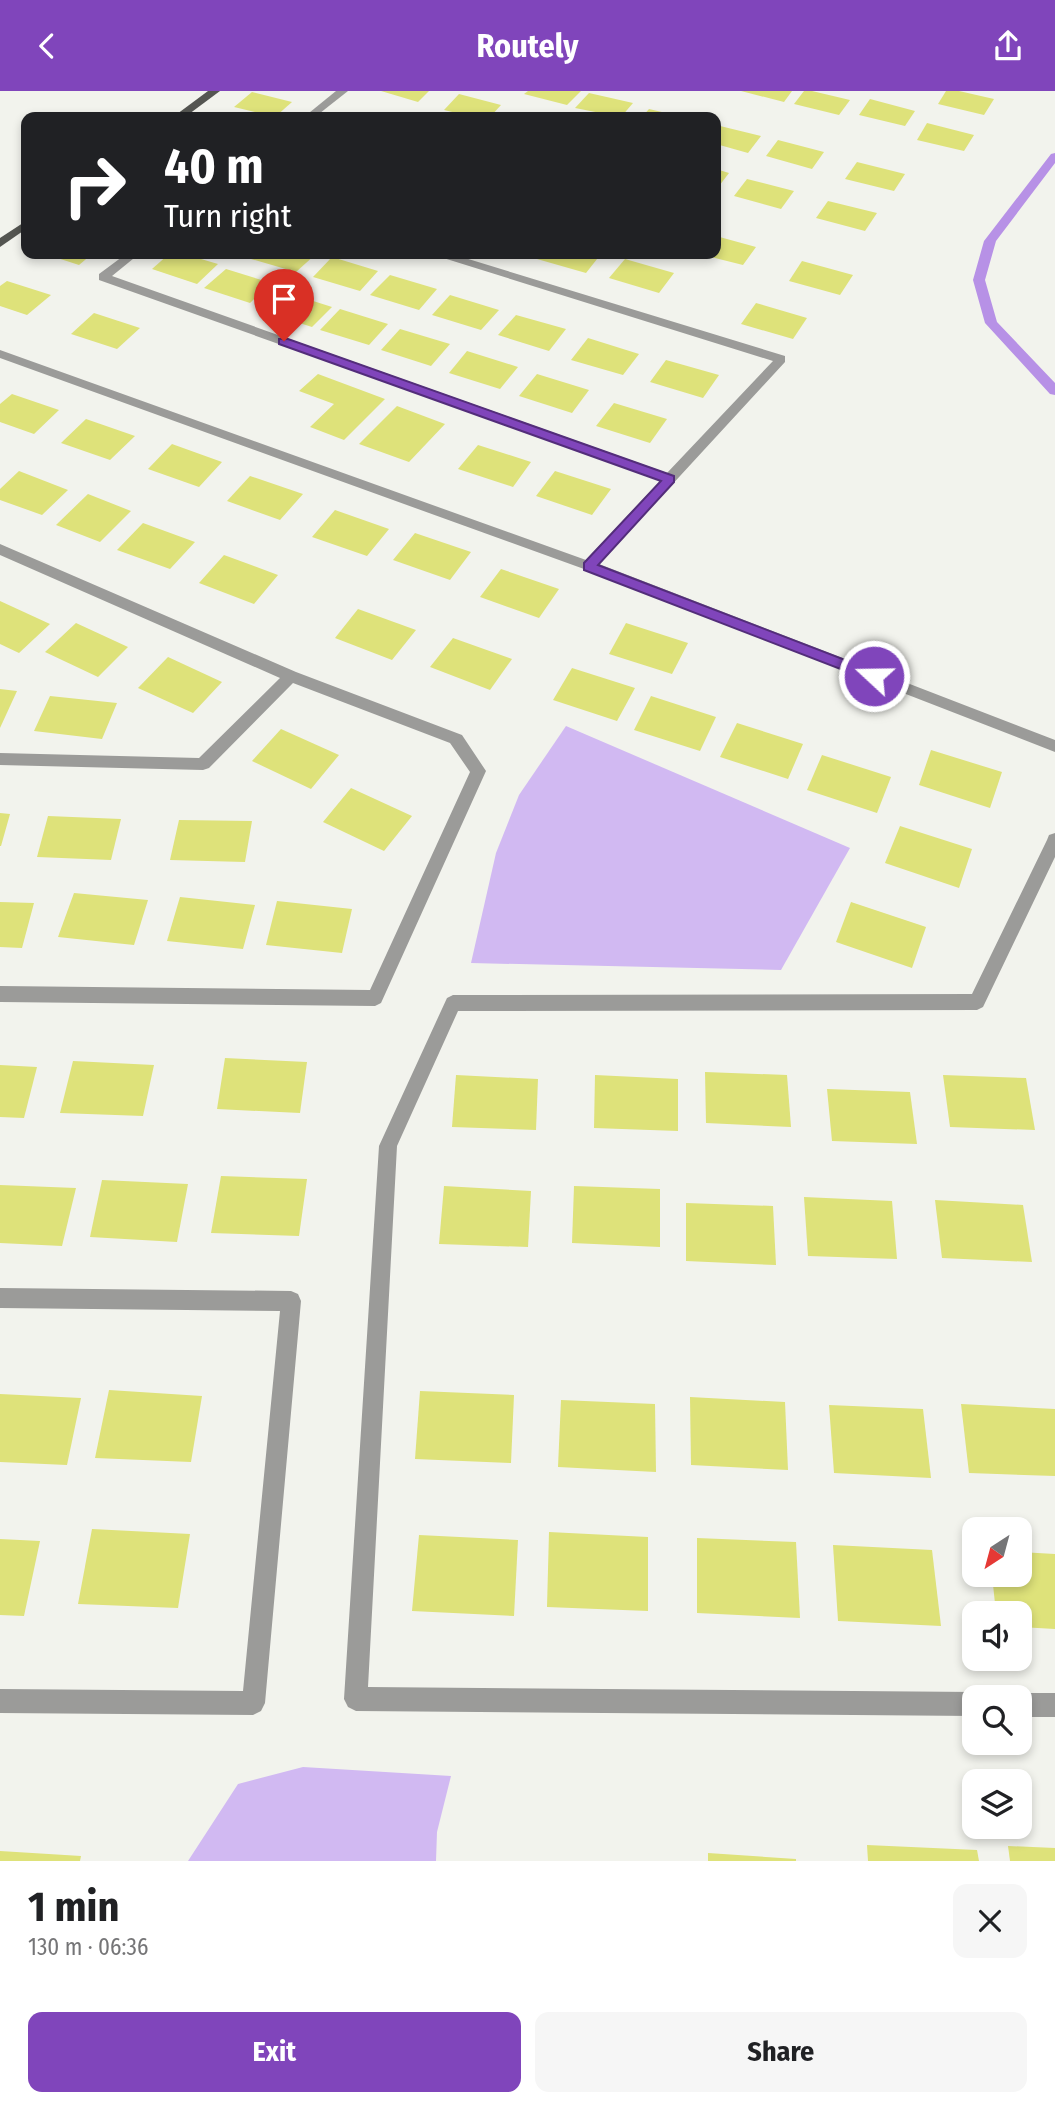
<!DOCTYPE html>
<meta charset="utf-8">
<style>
body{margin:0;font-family:"Fira Sans Condensed",sans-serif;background:#f6f6f6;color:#202124;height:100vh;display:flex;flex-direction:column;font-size:26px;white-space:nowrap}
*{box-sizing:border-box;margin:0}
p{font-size:23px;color:#757577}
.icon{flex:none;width:38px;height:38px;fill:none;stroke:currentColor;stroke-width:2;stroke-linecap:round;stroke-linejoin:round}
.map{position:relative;height:1770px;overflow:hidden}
.drawer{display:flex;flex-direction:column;background:#fff;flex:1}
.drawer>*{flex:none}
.banner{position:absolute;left:21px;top:21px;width:700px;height:147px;border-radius:14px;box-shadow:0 4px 10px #0003;background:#202124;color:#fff;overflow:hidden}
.needle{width:46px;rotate:216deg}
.buttons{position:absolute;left:962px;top:1426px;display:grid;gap:14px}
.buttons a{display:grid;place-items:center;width:70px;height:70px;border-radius:14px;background:#fff;box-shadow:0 4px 10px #0003;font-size:35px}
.pin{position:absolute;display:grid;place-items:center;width:60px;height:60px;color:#fff;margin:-72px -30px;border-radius:50% 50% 50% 0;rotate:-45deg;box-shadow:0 0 7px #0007}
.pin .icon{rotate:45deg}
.me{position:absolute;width:77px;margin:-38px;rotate:291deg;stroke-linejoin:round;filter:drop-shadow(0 0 5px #0008)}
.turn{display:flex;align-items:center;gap:24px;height:147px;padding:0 28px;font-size:32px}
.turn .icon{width:91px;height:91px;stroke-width:2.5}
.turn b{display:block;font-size:49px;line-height:60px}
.round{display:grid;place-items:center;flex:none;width:74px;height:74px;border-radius:14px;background:#f6f6f6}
.head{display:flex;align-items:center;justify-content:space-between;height:119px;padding:0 28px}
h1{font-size:42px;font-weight:700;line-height:52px}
.button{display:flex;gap:14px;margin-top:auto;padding:14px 28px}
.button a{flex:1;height:80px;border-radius:14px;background:#8045bb;color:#fff;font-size:28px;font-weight:700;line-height:80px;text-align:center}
.button a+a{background:#f6f6f6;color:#202124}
header{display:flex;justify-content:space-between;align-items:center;height:91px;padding:0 28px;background:#8045bb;color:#fff;font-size:32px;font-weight:700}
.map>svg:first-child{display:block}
</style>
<header><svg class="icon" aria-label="back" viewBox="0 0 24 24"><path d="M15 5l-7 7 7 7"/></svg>Routely<svg class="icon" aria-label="share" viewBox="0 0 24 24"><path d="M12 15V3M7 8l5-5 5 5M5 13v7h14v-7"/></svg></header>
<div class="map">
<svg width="1055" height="1770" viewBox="0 0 1055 1770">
<rect width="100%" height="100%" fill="#f2f3ed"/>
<!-- green -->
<g fill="#d1b9f2">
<path d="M566,635l284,122 -69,122 -310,-7 25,-110 23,-58z"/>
<path d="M303,1676l148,9 -14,56 -1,29h-248l50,-77z"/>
</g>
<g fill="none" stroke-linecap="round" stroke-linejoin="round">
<!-- stream -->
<path fill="#b791e6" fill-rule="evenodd" d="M1055,62v10l-59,78 -11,39 12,42 58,61v12l-5,-1 -65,-71 -12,-43 11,-39 67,-87z"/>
</g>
<!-- building -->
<g fill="#dee27a">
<path d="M381,0h48l-11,11z"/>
<path d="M528,0h53l-14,14 -43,-11z"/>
<path d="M741,0h51l-8,11z"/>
<path d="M804,0h8l38,9 -11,15 -45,-11z"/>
<path d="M946,0h13l35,8 -10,16 -46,-11z"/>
<path d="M252,1l40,10 -17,15 -41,-10z"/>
<path d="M589,2l44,10 -12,14 -46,-9z"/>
<path d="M459,3l42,11 -11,12h-17l-29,-7z"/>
<path d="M870,8l45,12 -10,15 -46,-11z"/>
<path d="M649,18l30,7v1h-37z"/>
<path d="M927,32l47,12 -10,16 -47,-11z"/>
<path d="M716,34l45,11 -13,17 -32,-9z"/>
<path d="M778,49l46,12 -12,17 -46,-13z"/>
<path d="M857,71l48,12 -11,17 -49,-12z"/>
<path d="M716,78l13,4 -13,17z"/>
<path d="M747,88l47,12 -13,18 -47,-13z"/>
<path d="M828,110l49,12 -12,18 -49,-13z"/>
<path d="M716,145l40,11 -13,18 -40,-10 13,-1z"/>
<path d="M45,163h47l-13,11z"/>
<path d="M169,163h15l34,10 -21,20 -45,-15z"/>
<path d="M256,163h60l-20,18 -45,-13z"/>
<path d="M542,163h59l-15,19 -49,-14z"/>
<path d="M332,166l46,14 -18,20 -47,-14z"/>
<path d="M625,168l49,14 -15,20 -50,-15z"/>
<path d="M802,170l51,14 -13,20 -51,-14z"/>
<path d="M226,178l45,14 -21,20 -46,-15z"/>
<path d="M390,184l47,14 -18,21 -49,-15z"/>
<path d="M7,190l44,14 -24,20 -27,-9v-20z"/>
<path d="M285,201l47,15 -20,20 -47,-15z"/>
<path d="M450,204l49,15 -18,20 -49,-15z"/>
<path d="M756,212l51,15 -14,21 -52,-15z"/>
<path d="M340,218l48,15 -19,21 -49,-15z"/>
<path d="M94,222l46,15 -23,21 -46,-15z"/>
<path d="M516,224l50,14 -17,22 -51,-16z"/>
<path d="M400,238l50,15 -19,22 -50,-16z"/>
<path d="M588,247l51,16 -16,21 -52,-15z"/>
<path d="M467,260l51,16 -18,22 -51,-16z"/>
<path d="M666,269l53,15 -16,23 -53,-16z"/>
<path d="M318,283l67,25 -41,41 -34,-13 24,-23 -35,-13z"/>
<path d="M537,283l52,16 -17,23 -53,-17z"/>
<path d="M12,303l47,16 -25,24 -34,-12v-18z"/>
<path d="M614,312l53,16 -17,24 -54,-17z"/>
<path d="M397,315l48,18 -36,38 -50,-18z"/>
<path d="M86,328l49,17 -25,24 -49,-17z"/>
<path d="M172,353l50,18 -23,25 -51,-18z"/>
<path d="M478,354l53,17 -18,25 -55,-18z"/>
<path d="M19,380l49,19 -26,25 -42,-15v-11z"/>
<path d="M555,380l56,18 -19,26 -56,-19z"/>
<path d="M250,385l53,18 -23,26 -53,-19z"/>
<path d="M88,403l43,17 -31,31 -44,-17z"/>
<path d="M335,419l54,19 -22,27 -55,-19z"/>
<path d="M143,432l52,19 -25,27 -53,-19z"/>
<path d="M415,442l56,19 -21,28 -57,-20z"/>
<path d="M224,464l54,20 -24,29 -55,-21z"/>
<path d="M501,478l58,20 -20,29 -59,-21z"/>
<path d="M0,510l50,23 -31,29 -19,-9z"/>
<path d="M358,518l58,21 -24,30 -57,-22z"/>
<path d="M76,532l52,24 -30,30 -53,-25z"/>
<path d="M626,532l62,20 -16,31 -63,-20z"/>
<path d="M453,547l59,21 -22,31 -60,-23z"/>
<path d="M168,566l54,25 -29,31 -55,-25z"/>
<path d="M572,577l63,20 -18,33 -64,-21z"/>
<path d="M0,598l17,2 -17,37z"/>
<path d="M50,605l67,7 -15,36 -68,-8z"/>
<path d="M651,605l65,21 -16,34 -66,-21z"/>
<path d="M737,632l66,21 -15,35 -68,-22z"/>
<path d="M281,638l58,26 -28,34 -59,-28z"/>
<path d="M931,659l71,22 -12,36 -71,-23z"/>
<path d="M822,664l69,22 -14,36 -70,-23z"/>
<path d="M351,697l61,28 -28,35 -61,-29z"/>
<path d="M0,722l10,1 -9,32h-1z"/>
<path d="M48,725l73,3 -10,41 -74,-3z"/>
<path d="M179,729l73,1 -7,41 -75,-2z"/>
<path d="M900,735l72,23 -13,39 -74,-25z"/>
<path d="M74,802l74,7 -14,45 -76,-8z"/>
<path d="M180,806l75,8 -12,44 -76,-8z"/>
<path d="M277,810l75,8 -10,44 -76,-8z"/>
<path d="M0,811l34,1 -12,45 -22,-1z"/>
<path d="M851,811l75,25 -14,41 -76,-26z"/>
<path d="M225,967l82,4 -7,51 -83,-4z"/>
<path d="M73,970l81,4 -11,51 -83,-3z"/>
<path d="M0,974l37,2 -13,51 -24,-1z"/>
<path d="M705,981l82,3 4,52 -85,-4z"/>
<path d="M456,984l82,4 -2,51 -84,-3z"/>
<path d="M595,984l83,4v52l-84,-3z"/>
<path d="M943,984l83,3 9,52 -85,-3z"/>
<path d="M827,998l83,3 7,52 -85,-3z"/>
<path d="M221,1085l86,3 -8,57 -88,-3z"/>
<path d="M102,1089l86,4 -11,58 -87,-5z"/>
<path d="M0,1094l76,3 -14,58 -62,-3z"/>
<path d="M444,1095l87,5 -3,56 -89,-3z"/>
<path d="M574,1095l86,3v58l-88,-4z"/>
<path d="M804,1106l88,4 5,58 -89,-3z"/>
<path d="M935,1109l88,5 9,57 -90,-4z"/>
<path d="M686,1112l87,3 3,59 -90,-4z"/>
<path d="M109,1299l93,6 -11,66 -96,-4z"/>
<path d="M420,1300l94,4 -3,68 -96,-4z"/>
<path d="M0,1303l81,4 -14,67 -67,-3z"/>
<path d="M690,1306l95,5 3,68 -97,-5z"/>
<path d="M561,1309l94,4 1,68 -98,-5z"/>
<path d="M961,1313l94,5v67l-86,-3z"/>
<path d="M829,1314l94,4 8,69 -97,-5z"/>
<path d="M92,1438l98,5 -12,74 -100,-4z"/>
<path d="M549,1441l99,5v74l-101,-4z"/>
<path d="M419,1444l99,5 -4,76 -102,-5z"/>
<path d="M697,1447l99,4 4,76 -103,-5z"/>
<path d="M0,1448l40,2 -16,75 -24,-1z"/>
<path d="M833,1454l99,5 9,76 -103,-5z"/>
<path d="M1020,1461l35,2v75l-35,-2v-14h-24l-4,-38h28z"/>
<path d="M867,1754l110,5 2,11h-111z"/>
<path d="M1008,1755l47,2v13h-45z"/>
<path d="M0,1760l81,5 -1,5h-80z"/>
<path d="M708,1762l88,6v2h-88z"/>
</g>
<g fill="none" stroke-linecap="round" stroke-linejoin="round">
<!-- minor -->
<g fill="#9b9b99" fill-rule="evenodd">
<path d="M336,0h12l-33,26h-11z"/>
<path d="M126,163h13l-27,22 555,197 106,-112 -336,-105 -2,-2h17l333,102v6l-186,202 456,176v12l-471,-183 -584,-211v-8l586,210 75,-80 -562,-200v-6z"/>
<path d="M0,453l296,128 166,63 24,36 -105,232 -6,3 -375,-4v-16l370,4 100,-218 -20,-29 -157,-60 -84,85 -6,2 -203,-5v-12l199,5 81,-80 -280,-123z"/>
<path d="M1055,742v24l-72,150 -6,3 -519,1 -61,135 -29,541 607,5 9,5h-9v19l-619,-5 -8,-4 -4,-8 35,-553 68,-148 6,-3 519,-1 75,-154 2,-5z"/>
<path d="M0,1197l291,3 7,3 3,7 -36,402 -4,8 -8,4 -253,-2v-24l243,2 37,-380 -280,-3z"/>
<path d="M1020,1602h35v24h-35v-20h-9z"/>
</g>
<!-- major -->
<g fill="#545551" fill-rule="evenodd">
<path d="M208,0h12l-35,26h-12z"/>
<path d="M26,130v8l-26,18v-9z"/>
</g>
</g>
<!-- route -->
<path fill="#8045bb" stroke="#532d7a" stroke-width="2" d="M279,248h9l386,137v6l-76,83 281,108v7h-10l-285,-110v-7l77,-82 -382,-137z"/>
</svg>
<div class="buttons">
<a><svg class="needle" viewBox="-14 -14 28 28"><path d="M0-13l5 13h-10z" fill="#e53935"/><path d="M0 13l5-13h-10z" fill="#757577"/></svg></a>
<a><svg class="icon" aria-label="sound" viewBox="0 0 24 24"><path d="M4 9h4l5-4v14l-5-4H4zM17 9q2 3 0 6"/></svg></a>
<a><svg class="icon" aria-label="search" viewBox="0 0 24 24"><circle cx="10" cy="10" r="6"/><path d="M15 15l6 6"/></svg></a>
<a><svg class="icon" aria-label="layers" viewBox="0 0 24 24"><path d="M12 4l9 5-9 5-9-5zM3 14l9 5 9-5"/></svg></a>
</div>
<div class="pin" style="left:284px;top:250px;background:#d93025"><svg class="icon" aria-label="arrive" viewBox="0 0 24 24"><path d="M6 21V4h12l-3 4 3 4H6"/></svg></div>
<svg class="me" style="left:874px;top:585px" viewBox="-20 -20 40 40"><circle r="17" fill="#8045bb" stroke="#fff" stroke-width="3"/><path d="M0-11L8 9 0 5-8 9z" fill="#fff"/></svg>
<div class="banner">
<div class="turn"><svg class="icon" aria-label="right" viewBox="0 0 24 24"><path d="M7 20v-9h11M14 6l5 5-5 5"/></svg><div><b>40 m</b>Turn right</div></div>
</div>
</div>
<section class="drawer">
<div class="head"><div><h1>1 min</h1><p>130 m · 06:36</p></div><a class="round"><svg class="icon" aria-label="close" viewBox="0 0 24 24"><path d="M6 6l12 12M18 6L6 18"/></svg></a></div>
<div class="button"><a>Exit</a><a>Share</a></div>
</section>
